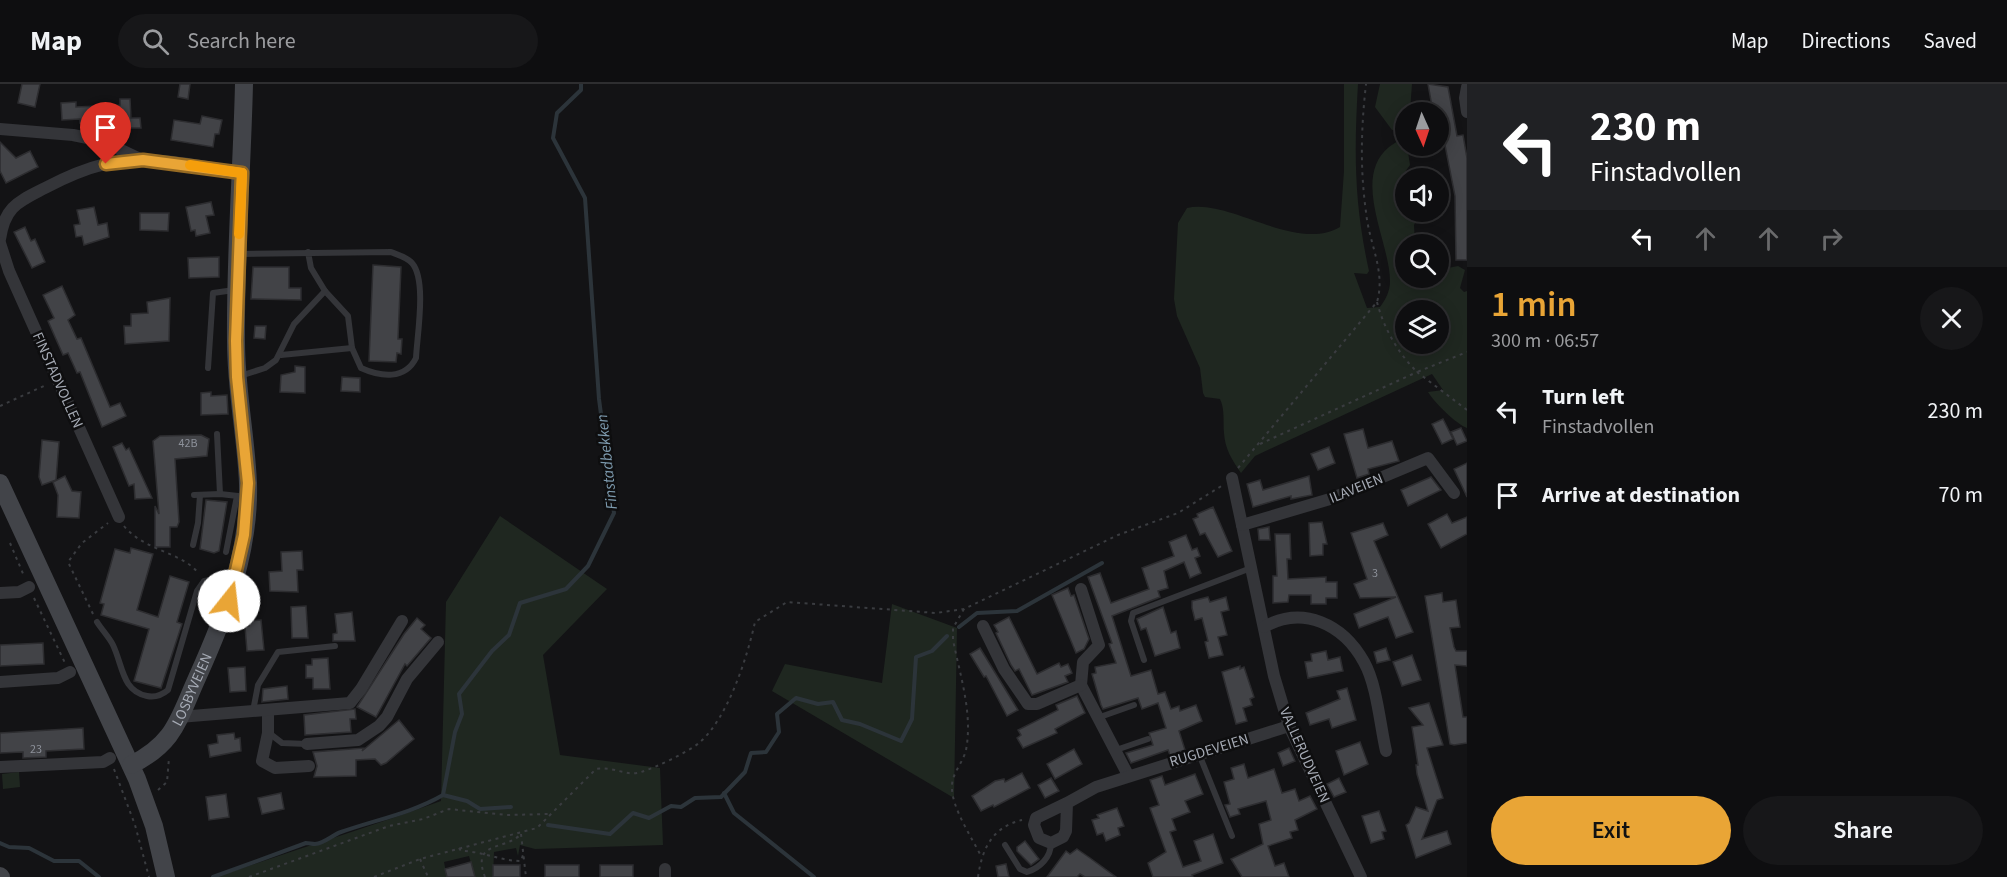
<!DOCTYPE html>
<meta charset="utf-8">
<style>
body{margin:0;font-family:"Source Sans 3",sans-serif;background:#171719;color:#f1f3f6;height:100vh;display:flex;flex-direction:column;font-size:22px;white-space:nowrap}
*{box-sizing:border-box;margin:0}
p{font-size:20px;color:#9b9c9f}
.icon{flex:none;width:33px;height:33px;fill:none;stroke:currentColor;stroke-width:2;stroke-linecap:round;stroke-linejoin:round}
.map{position:relative;flex:1;overflow:hidden}
.drawer{display:flex;flex-direction:column;background:#0e0e10;width:540px}
.drawer>*{flex:none}
.guide{background:#202124;color:#fff;overflow:hidden}
.needle{width:39px;rotate:177deg}
.buttons{position:absolute;left:1395px;top:18px;display:grid;gap:12px}
.buttons a{display:grid;place-items:center;width:54px;height:54px;border-radius:50%;background:#0e0e10;box-shadow:0 3px 15px #0003,0 0 0 2px #2e2e30;font-size:30px}
.pin{position:absolute;display:grid;place-items:center;width:51px;height:51px;color:#fff;margin:-62px -26px;border-radius:50% 50% 50% 0;rotate:-45deg;box-shadow:0 0 6px #0007}
.pin .icon{rotate:45deg}
.me{position:absolute;width:66px;margin:-33px;rotate:16deg;stroke-linejoin:round;filter:drop-shadow(0 0 4px #0008)}
.turn{display:flex;align-items:center;gap:21px;height:126px;padding:0 24px;font-size:27px}
.turn .icon{width:78px;height:78px;stroke-width:2.5}
.turn b{display:block;font-size:42px;line-height:51px}
.lanes{display:flex;align-items:center;height:57px;padding:0 24px;background:#0003;justify-content:center;gap:30px;direction:ltr}
.lanes .off{opacity:.35}
.round{display:grid;place-items:center;flex:none;width:63px;height:63px;border-radius:32px;background:#171719}
.summary{display:flex;align-items:center;justify-content:space-between;height:102px;padding:0 24px}
h1{font-size:36px;font-weight:600;line-height:45px;color:#e9a536}
.action{display:flex;gap:12px;margin-top:auto;padding:12px 24px}
.action a{flex:1;height:69px;border-radius:36px;background:#e9a536;color:#111;font-size:24px;font-weight:600;line-height:69px;text-align:center}
.action a+a{background:#171719;color:#f1f3f6}
ul{padding:0;list-style:none}
li{display:flex;align-items:center;gap:18px;height:84px;padding:0 24px}
li div{flex:1}
li b{display:block;font-size:22px}
li em{font-style:normal}
header{display:flex;align-items:center;gap:36px;box-sizing:border-box;height:84px;padding:0 30px;background:#0e0e10;border-bottom:2px solid #2e2e30}
header strong{font-size:28px}
nav{display:flex;gap:33px;margin-inline-start:auto;font-size:21px}
.search{width:420px;height:54px;background:#171719;display:flex;align-items:center;gap:15px;box-sizing:border-box;padding:0 21px;border-radius:33px;color:#9b9c9f;font-size:22px}
main{display:flex;flex:1;min-height:0}
.map>svg:first-child{display:block}
</style>
<header>
<strong>Map</strong>
<div class="search"><svg class="icon" aria-label="search" viewBox="0 0 24 24"><circle cx="10" cy="10" r="6"/><path d="M15 15l6 6"/></svg>Search here</div>
<nav><a>Map</a><a>Directions</a><a>Saved</a></nav>
</header>
<main>
<div class="map">
<svg width="1467" height="793" viewBox="0 0 1467 793">
<rect width="100%" height="100%" fill="#131315"/>
<!-- green -->
<g fill="#1f2720" fill-rule="evenodd">
<path d="M1344,0h14c-4,69 -4,119 11,187l-2,3 -13,-1 13,35 13,-1c6,-8 10,-16 10,-26 0,-39 -39,-103 -1,-134 6,-4 9,-7 16,-7l1,6h6l-4,6 2,13 -10,14 1,8 4,3 1,22 14,1 -6,12 1,19h-9v34l34,-1 5,-1 3,-8 10,-2 7,4 -5,18 4,4 3,-1v137c-11,-4 -33,-26 -39,-36l15,-2 -11,-16 -177,82 -14,17c-9,-13 -16,-24 -17,-40 -1,-11 1,-24 -4,-34l-15,-2 -2,-4 -3,-25 -23,-52 -3,-17 4,-76 9,-15c42,-10 109,45 153,19l4,-56zM1406,226h32v34h-32z"/>
<path d="M1380,0h32l-2,27 -4,1 -5,16 -9,2 -17,-23z"/>
<path d="M500,432l107,73 -64,66 17,100 100,13 3,77 -128,4 -15,-4 -2,11 -2,-8 -22,4 -1,25h-18l-6,-21 -25,6 3,15h-231c76,-26 150,-49 225,-76l5,-199z"/>
<path d="M892,520l65,24 -3,170 -182,-107 13,-27 97,19z"/>
<path d="M19,688l1,15 -17,2 -1,-15z"/>
</g>
<g fill="none" stroke-linecap="round" stroke-linejoin="round">
<!-- stream -->
<g stroke="#2c343a" stroke-width="4">
<path d="M959,543l18,-14 40,-2 85,-48"/>
<path d="M724,709l10,20 80,64"/>
<path d="M443,711l24,6 13,8 31,-2"/>
<path d="M548,741l62,9 23,-21 16,5 22,-12 10,1 14,-9 26,-1 24,-25 6,-19 15,-1 13,-20 -2,-18 19,-16 22,6 15,-2 9,18 18,4 41,17 11,-22 4,-62 16,-6 15,-15"/>
<path d="M0,759l9,4 20,1 25,13h25l20,16"/>
<path d="M213,793l93,-34c3,0 6,1 9,1 10,-1 17,-9 26,-12 34,-12 71,-19 102,-37l12,-63 7,-18 -3,-20 33,-43 17,-16 11,-32 46,-14 22,-23 26,-53 -15,-114 -14,-201 -32,-60 4,-25 24,-23v-6"/>
</g>
</g>
<!-- building -->
<g fill="#424347" stroke="#2d2d30" stroke-width="1.5">
<path d="M22,0h18l-5,23 -17,-4z"/>
<path d="M180,0h10l-2,15 -10,-2z"/>
<path d="M1428,0l20,3 9,49 6,-1 4,23v102h-11l-1,-64 -12,-61h-5v-23h-5z"/>
<path d="M120,15h10l1,19h9l1,10h-20v-6l-31,2 -10,-1v-4l-18,1 -1,-17 15,-1v5l44,-2z"/>
<path d="M202,32l20,4 -3,14h-4l-2,13 -42,-7 3,-20 26,4z"/>
<path d="M0,58l16,16 14,-7 8,16 -32,16 -6,-12z"/>
<path d="M211,118l3,13 -8,1 4,17 -14,3 -1,-6 -4,1 -5,-24z"/>
<path d="M94,123l4,18 9,-2 2,14 -25,8 -2,-9 -6,1 -2,-12 6,-1 -3,-14z"/>
<path d="M140,129h29l-1,18 -28,-1z"/>
<path d="M25,143l6,14 4,-2 10,23 -13,6 -18,-36z"/>
<path d="M219,173v20l-30,1 -1,-20z"/>
<path d="M373,181l28,2 -3,72h4l-1,15 -4,-1 -1,9 -27,-1z"/>
<path d="M253,183h36v21h12v12l-50,-1z"/>
<path d="M62,202l13,29 -7,5 9,19 4,-1 29,69 10,-4 6,13 -24,11 -22,-55 -3,1 -9,-20 -5,2 -15,-34 6,-3 -11,-23z"/>
<path d="M170,214l-1,43 -44,3 -1,-18h7v-12l17,-1 -1,-11z"/>
<path d="M255,242h11l-1,13 -11,-1z"/>
<path d="M295,282l10,1v26l-25,-1 1,-17 14,-3z"/>
<path d="M342,293l18,1v14l-19,-1z"/>
<path d="M211,308v4l16,-1 1,19 -27,1v-22z"/>
<path d="M1443,335l10,20 -11,5 -10,-20z"/>
<path d="M1461,344l6,13 -10,4 -6,-13z"/>
<path d="M1363,345l5,19 24,-7 7,20 -31,8 1,5 -12,4 -13,-44z"/>
<path d="M201,351l8,4 -2,17 -32,3 4,63 -2,5h-7v20h-15v-41l4,8 -6,-73 7,-5z"/>
<path d="M42,356l17,2 -3,38 -14,5 -3,-8z"/>
<path d="M122,359l4,7 3,-2 23,50 -17,1 -1,-15 -5,2 -16,-39z"/>
<path d="M1329,363l6,16 -17,7 -7,-16z"/>
<path d="M1467,379v34l-13,-28z"/>
<path d="M65,392l7,15 9,1 -2,26 -22,-1 1,-22 -5,-13z"/>
<path d="M1309,392l3,19 -21,4v-3l-38,11 -6,-23 13,-4 3,10z"/>
<path d="M1431,393l10,13 -33,16 -7,-16z"/>
<path d="M206,416l21,2 -8,49 -5,2 -14,-4z"/>
<path d="M1213,423l19,44 -14,6 -13,-24 -5,2 -7,-16 5,-2 -1,-3z"/>
<path d="M1447,430l5,9 15,-6v17l-26,14 -13,-24z"/>
<path d="M1322,438l5,22h-4v11l-13,1 -1,-33z"/>
<path d="M1383,439l5,12 -14,6 39,91 -17,6 -8,-21 -29,11 -5,-14 42,-17 -36,1 -6,-14 13,-5 -16,-46z"/>
<path d="M1269,443l1,13h-11l-1,-11z"/>
<path d="M1275,450h15l1,25h-4l1,20 38,-2v5h11v16h-11v6h-15v-9h-22l-1,7 -15,1v-27h4z"/>
<path d="M1186,451l6,15 5,-2 3,8 -5,2 6,15 -11,5 -6,-16 -20,9 4,17 -10,3 2,6 -48,19 19,60 20,-6 7,24 7,-2 6,17 8,-3 1,5 16,-6 6,16 -23,10 6,19 -15,5 -2,-5 -37,13 -5,-10 27,-8 -4,-12 17,-5 -8,-25 -16,6 -4,-11 -35,11 -2,-4 -9,-31 4,-1 -1,-6 21,-4 -7,-19 3,-1 -24,-66 12,-4 11,30 38,-14 -7,-21 32,-12 -5,-14z"/>
<path d="M131,464l22,6 -16,56 21,7 12,-41 19,6 -12,40 5,2 -21,64 -27,-7 15,-52 -48,-14 3,-11 -4,-1 15,-54 15,4z"/>
<path d="M302,467l1,19h-6l1,22 -28,-1 -1,-19 13,-1 -1,-19z"/>
<path d="M1068,504l3,8 3,-1 15,44 -5,10 -8,4 -24,-58z"/>
<path d="M1442,509l1,9 13,-2 4,27 -10,1 4,19 2,4h11v15l-12,-1 8,52h4v26l-13,2 -4,-1 -25,-148z"/>
<path d="M1208,513l2,5 16,-5 3,13 -8,2 6,23 -9,2 5,18 -14,3 -4,-16 3,-1 -6,-23 -7,2 -3,-12v-7z"/>
<path d="M306,522l2,32h-16l-1,-31z"/>
<path d="M1163,523l8,26 5,-2 4,17 -25,8 -9,-28 -5,2 -4,-11z"/>
<path d="M352,528l3,29h-22v-7l4,-1 -2,-19z"/>
<path d="M1009,533l28,57 22,-11 2,4 7,-3 4,9 -7,3 3,6 -36,13 -13,-26 -4,2 -4,-6 -15,-32 2,-1 -4,-7z"/>
<path d="M417,534l8,7 -4,4 10,9 -24,28 -2,-2 -29,53 -19,-10 47,-73z"/>
<path d="M261,536l3,30 -17,1 -2,-24 4,-1v-5z"/>
<path d="M43,559l1,21 -44,2v-21z"/>
<path d="M980,564l38,62 -11,6 -21,-40 -2,1 -14,-23z"/>
<path d="M1386,564l4,12 -13,3 -3,-11z"/>
<path d="M1326,567l2,9 12,-3 3,14 -35,7 -3,-16 7,-1 -1,-7z"/>
<path d="M1412,571l9,25 -19,6 -9,-24z"/>
<path d="M328,574l2,31h-17v-11h-7v-13h6v-6z"/>
<path d="M1240,582v3l4,-2 10,30 -4,2 2,6 -9,3 4,13 -11,3 -14,-52z"/>
<path d="M245,583l1,24 -16,1 -2,-24z"/>
<path d="M287,602l1,13 -26,3 1,-13z"/>
<path d="M1347,604l9,32 -24,8 -3,-9 -19,6 -4,-12 34,-14 -3,-8z"/>
<path d="M1077,612l8,17 -30,16 2,4 -34,15 -6,-10 4,-3 -3,-5 40,-20 -2,-5z"/>
<path d="M1429,619l14,42 -16,3 16,50 -6,2 -15,39 25,-8 4,13 -35,14 -10,-33 3,-2 7,-16 12,4 -11,-37 -1,-9h2l-6,-38 11,-2 -14,-17z"/>
<path d="M355,625l1,10h-6l1,13 -46,3 -1,-20z"/>
<path d="M399,636l15,19 -28,24 -5,2 -6,-6 -19,1v16l-42,1 3,-11 -4,-14 51,-4 -2,3z"/>
<path d="M83,644l1,21 -38,2v6l-23,1v-6l-23,1v-20z"/>
<path d="M234,649l1,6 5,-1 1,13 -31,6 -2,-12 10,-2 -1,-8z"/>
<path d="M1360,658l8,22 -24,11 -8,-24z"/>
<path d="M1289,664l6,13 -12,5 -5,-13z"/>
<path d="M1074,665l8,15 -27,15 -8,-15z"/>
<path d="M1244,680l4,14 26,-9 8,24 13,-4 4,12 11,-5 7,13 -22,11 3,10 -8,2 2,6 -24,8 7,20 9,-3 5,14h-47l-11,-18 32,-15 -4,-20 12,-4 -5,-19 -28,8 2,5 -10,3 -5,-12 5,-1 -6,-22 10,-3 -3,-11z"/>
<path d="M1022,689l8,15 -36,19 -1,-2 -12,6 -9,-15 23,-15 9,-2 1,3z"/>
<path d="M1195,690l8,20 -18,7 5,11 -18,7 4,11 -6,2 13,35 18,-6 -7,-20 19,-7 10,29 -31,12 1,2h-40l-5,-14 18,-11 -16,-44 9,-3 -9,-25 12,-4 3,9z"/>
<path d="M1051,694l8,13 -14,7 -7,-13z"/>
<path d="M1339,694l7,14 -12,5 -7,-13z"/>
<path d="M281,709l3,16 -22,5 -4,-16z"/>
<path d="M226,710l3,23 -20,3 -3,-23z"/>
<path d="M1117,724l7,18 -6,2 2,7 -14,6 -3,-8 -6,2 -5,-15 7,-2 -2,-3z"/>
<path d="M1379,727l7,20 -4,1 2,7 -13,4 -9,-27z"/>
<path d="M1025,757l14,18 -8,6 -14,-14v-4z"/>
<path d="M1077,765l13,9 26,19h-31l-5,-3 -3,3h-30l19,-26 4,3z"/>
<path d="M471,778l4,15h-28l-2,-8z"/>
<path d="M1006,780l3,13h-11l-2,-11z"/>
<rect x="493" y="781" width="27" height="12"/>
<rect x="545" y="781" width="34" height="12"/>
<rect x="600" y="781" width="33" height="12"/>
</g>
<g fill="none" stroke-linecap="round" stroke-linejoin="round">
<!-- path -->
<g stroke="#3a3c40" stroke-width="2" stroke-dasharray="3 4.5" stroke-linecap="butt">
<path d="M1377,218c7,27 21,51 40,70l50,-20"/>
<path d="M0,322l46,-21"/>
<path d="M1260,360l157,-72 50,38"/>
<path d="M1238,384l139,-166c9,-31 -8,-58 -11,-90 -6,-44 -5,-83 0,-128"/>
<path d="M124,442c20,25 59,26 75,48"/>
<path d="M10,459l14,33"/>
<path d="M34,514l31,65"/>
<path d="M964,525l-11,19v12c7,35 20,74 13,110 -3,13 -15,24 -14,38 0,20 20,50 29,68"/>
<path d="M93,530l-25,-52 14,-19 26,-20"/>
<path d="M114,685l21,56 14,52"/>
<path d="M158,706l9,-8 2,-24"/>
<path d="M521,750l5,43"/>
<path d="M459,764l2,3c21,0 39,10 60,10l3,-9"/>
<path d="M420,775l8,18"/>
<path d="M249,793l140,-51 34,-7 26,-10 58,6 42,-1"/>
<path d="M374,793l46,-18 117,-31 59,-59c18,-3 31,8 45,3 14,-4 47,-20 58,-29 29,-25 48,-85 56,-121l32,-20 149,11 28,-4 154,-74 60,-22 45,-28"/>
<path d="M485,793c-14,-37 20,-26 36,-43"/>
<path d="M978,793c4,-28 14,-50 44,-57"/>
</g>
<!-- lane -->
<g stroke="#343539" stroke-width="6">
<path d="M239,170l152,-2c7,3 16,5 21,11 15,17 5,73 4,95 -11,22 -35,19 -55,10l-9,-20 -4,-32 -23,-25 -14,-23 -3,-16"/>
<path d="M281,271l71,-7"/>
<path d="M208,284l5,-75 21,-3"/>
<path d="M240,292l25,-8 11,-8 18,-36 31,-33"/>
<path d="M217,350l3,60"/>
<path d="M194,411l26,-1 18,2"/>
<path d="M193,461l5,-22 2,-28"/>
<path d="M226,468l11,-56"/>
<path d="M97,538c5,8 12,15 16,23 10,21 9,46 34,51 9,2 15,-1 21,-6l29,-99 7,-10 13,-2 14,5"/>
<path d="M1144,576l-13,-39 2,-8 118,-45"/>
<path d="M253,627l5,-26 20,-33 57,-6"/>
<path d="M1100,633l34,-12"/>
<path d="M269,649l13,10 25,1"/>
<path d="M1116,666l32,-11"/>
<path d="M1199,670l33,82"/>
<path d="M1005,761l15,24 7,3c13,-4 24,-15 24,-29"/>
</g>
<!-- street -->
<g stroke="#343539" stroke-width="12">
<path d="M1467,3l-2,11 2,14"/>
<path d="M0,45l73,6 29,6 40,19"/>
<path d="M0,155c5,-33 18,-37 45,-51 19,-10 39,-19 60,-24 44,-10 93,2 137,9"/>
<path d="M0,159l9,28 110,246"/>
<path d="M1232,394l42,198 15,50 72,151"/>
<path d="M1242,441l88,-26 98,-41 26,35"/>
<path d="M1081,505l18,56 -16,17 -2,23 47,90"/>
<path d="M0,509l19,-1 10,-5"/>
<path d="M983,542l21,43 24,35h9l44,-19"/>
<path d="M1264,543c39,-22 79,-3 100,35 13,23 16,63 22,89"/>
<path d="M0,598l58,-4 12,-6"/>
<path d="M268,626v23l-6,28 13,7 34,-2"/>
<path d="M179,633l171,-14 11,-14 41,-68"/>
<path d="M307,660l51,-4 21,-14 8,-9 20,-38 31,-37"/>
<path d="M0,683l103,-5 7,-4"/>
<path d="M1067,719l-31,15 -2,7 5,13 12,5 12,-6 3,-6 1,-28 29,-16 193,-61"/>
<path d="M665,793v-8"/>
</g>
<!-- secondary -->
<g stroke="#424449" stroke-width="18">
<path d="M0,399l137,296 17,47 12,51"/>
<path id="s1" d="M131,681c44,-22 47,-45 66,-87 28,-62 53,-126 51,-195 -2,-47 -12,-93 -12,-141 -1,-86 6,-172 8,-258"/>
<path d="M0,792l1,1"/>
</g>
</g>
<g fill="none" stroke-linecap="round" stroke-linejoin="round">
<!-- route casing -->
<g stroke="#976b23" stroke-width="15">
<path id="route" d="M106,80l37,-4 99,13 -6,168 1,36 11,106 -4,52 -15,66"/>
</g>
<!-- route -->
<use href="#route" stroke="#e9a536" stroke-width="10"/>
<!-- slow -->
<path stroke="#f59e0b" stroke-width="10" d="M190,81l52,8 -3,61"/>
</g>
<g text-anchor="middle" stroke-width="5" stroke-linejoin="round" paint-order="stroke">
<!-- number labels -->
<g font-size="12" fill="#8c9099">
<text x="188" y="363">42B</text>
<text x="1375" y="493">3</text>
<text x="36" y="669">23</text>
</g>
<!-- street labels -->
<g font-size="15" fill="#a5aab4" stroke="#0e0e0f">
<text transform="translate(58 296) rotate(66)" y="5">FINSTADVOLLEN</text>
<text transform="translate(1356 404) rotate(-22)" y="5">ILAVEIEN</text>
<text dy="5" stroke="none"><textPath href="#s1" startOffset="100">LOSBYVEIEN</textPath></text>
<text transform="translate(1209 666) rotate(-17)" y="5">RUGDEVEIEN</text>
<text transform="translate(1305 671) rotate(66)" y="5">VALLERUDVEIEN</text>
</g>
<!-- water labels -->
<g font-size="16" font-style="italic" fill="#7d9aae" stroke="#0e0e0f">
<text transform="translate(606 378) rotate(-96)" y="6">Finstadbekken</text>
</g>
</g>
</svg>
<div class="buttons">
<a><svg class="needle" viewBox="-14 -14 28 28"><path d="M0-13l5 13h-10z" fill="#e53935"/><path d="M0 13l5-13h-10z" fill="#9b9c9f"/></svg></a>
<a><svg class="icon" aria-label="sound" viewBox="0 0 24 24"><path d="M4 9h4l5-4v14l-5-4H4zM17 9q2 3 0 6"/></svg></a>
<a><svg class="icon" aria-label="search" viewBox="0 0 24 24"><circle cx="10" cy="10" r="6"/><path d="M15 15l6 6"/></svg></a>
<a><svg class="icon" aria-label="layers" viewBox="0 0 24 24"><path d="M12 4l9 5-9 5-9-5zM3 14l9 5 9-5"/></svg></a>
</div>
<div class="pin" style="left:106px;top:80px;background:#d93025"><svg class="icon" aria-label="arrive" viewBox="0 0 24 24"><path d="M6 21V4h12l-3 4 3 4H6"/></svg></div>
<svg class="me" style="left:229px;top:517px" viewBox="-20 -20 40 40"><circle r="19" fill="#fff"/><path d="M0-13L10 11 0 6-10 11z" fill="#e9a536"/></svg>
</div>
<section class="drawer">
<div class="guide">
<div class="turn"><svg class="icon" aria-label="left" viewBox="0 0 24 24"><path d="M17 20v-9H6M10 6l-5 5 5 5"/></svg><div><b>230 m</b>Finstadvollen</div></div>
<div class="lanes"><svg class="icon" aria-label="left" viewBox="0 0 24 24"><path d="M17 20v-9H6M10 6l-5 5 5 5"/></svg><svg class="icon off" aria-label="ahead" viewBox="0 0 24 24"><path d="M12 20V5M6 11l6-6 6 6"/></svg><svg class="icon off" aria-label="ahead" viewBox="0 0 24 24"><path d="M12 20V5M6 11l6-6 6 6"/></svg><svg class="icon off" aria-label="right" viewBox="0 0 24 24"><path d="M7 20v-9h11M14 6l5 5-5 5"/></svg></div>
</div>
<div class="summary"><div><h1>1 min</h1><p>300 m · 06:57</p></div><a class="round"><svg class="icon" aria-label="close" viewBox="0 0 24 24"><path d="M6 6l12 12M18 6L6 18"/></svg></a></div>
<ul>
<li><svg class="icon" aria-label="left" viewBox="0 0 24 24"><path d="M17 20v-9H6M10 6l-5 5 5 5"/></svg><div><b>Turn left</b><p>Finstadvollen</p></div><em>230 m</em></li>
<li><svg class="icon" aria-label="arrive" viewBox="0 0 24 24"><path d="M6 21V4h12l-3 4 3 4H6"/></svg><div><b>Arrive at destination</b></div><em>70 m</em></li>
</ul>
<div class="action"><a>Exit</a><a>Share</a></div>
</section>
</main>
